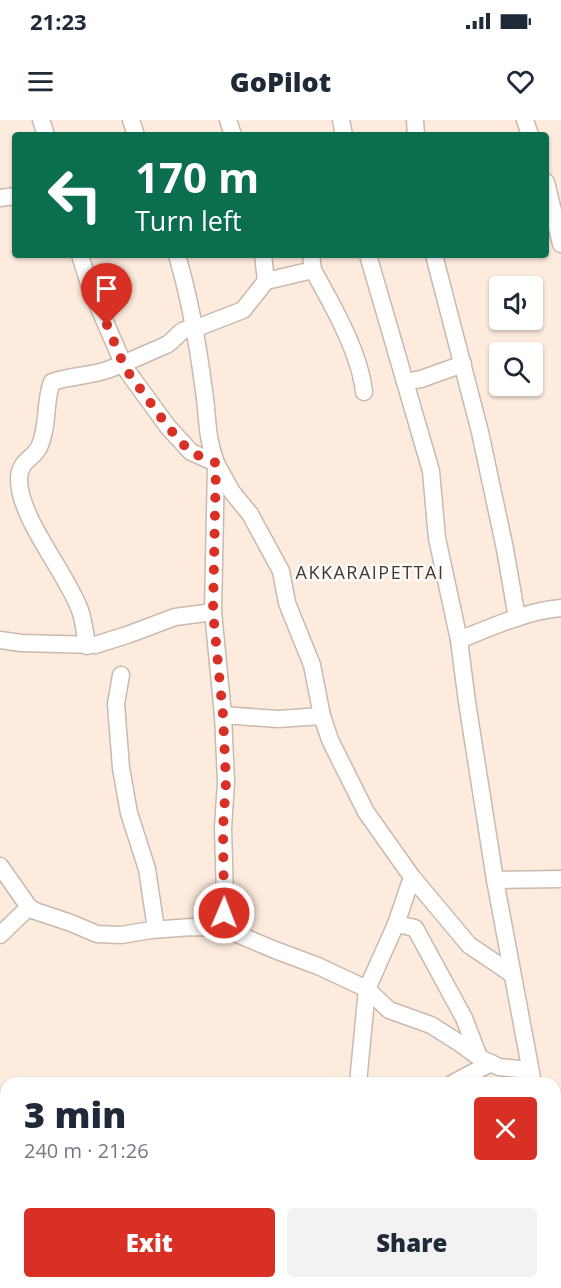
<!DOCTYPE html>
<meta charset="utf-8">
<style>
body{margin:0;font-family:"Open Sans",sans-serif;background:#f2f2f3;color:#1f2937;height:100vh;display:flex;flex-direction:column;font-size:22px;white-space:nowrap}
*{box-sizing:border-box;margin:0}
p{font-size:20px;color:#747a83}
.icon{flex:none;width:33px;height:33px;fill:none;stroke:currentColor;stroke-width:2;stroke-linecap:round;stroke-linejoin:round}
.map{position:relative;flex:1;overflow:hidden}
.details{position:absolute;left:0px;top:957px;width:561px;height:212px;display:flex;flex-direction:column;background:#fff;border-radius:18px 18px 0 0;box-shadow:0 2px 4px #0004}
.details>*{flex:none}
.hud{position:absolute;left:12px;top:12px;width:537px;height:126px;border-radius:6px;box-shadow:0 2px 4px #0004;background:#0b6e4f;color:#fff;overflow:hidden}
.controls{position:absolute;left:489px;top:156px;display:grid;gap:12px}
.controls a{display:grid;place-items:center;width:54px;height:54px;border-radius:6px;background:#fff;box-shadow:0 2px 4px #0004;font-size:30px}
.pin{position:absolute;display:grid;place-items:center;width:51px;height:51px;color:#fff;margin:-62px -26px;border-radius:50% 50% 50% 0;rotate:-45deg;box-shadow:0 0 6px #0007}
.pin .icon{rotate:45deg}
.me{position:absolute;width:66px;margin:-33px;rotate:1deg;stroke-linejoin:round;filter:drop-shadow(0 0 4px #0008)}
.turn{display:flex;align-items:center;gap:21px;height:126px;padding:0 24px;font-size:27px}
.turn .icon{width:78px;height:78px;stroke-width:2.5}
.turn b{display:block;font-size:42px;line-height:51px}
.round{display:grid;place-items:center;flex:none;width:63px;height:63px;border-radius:6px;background:#f2f2f3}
.head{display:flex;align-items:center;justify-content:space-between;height:102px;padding:0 24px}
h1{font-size:36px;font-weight:800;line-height:45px}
.primary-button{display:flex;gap:12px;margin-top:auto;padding:12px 24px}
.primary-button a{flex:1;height:69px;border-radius:6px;background:#d93025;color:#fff;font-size:24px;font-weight:800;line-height:69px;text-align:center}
.primary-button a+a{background:#f2f2f3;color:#1f2937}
.status{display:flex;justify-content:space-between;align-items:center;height:42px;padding:0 30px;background:#fff;direction:ltr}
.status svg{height:16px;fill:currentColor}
header{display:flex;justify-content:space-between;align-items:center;height:78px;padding:0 24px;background:#fff;font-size:27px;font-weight:800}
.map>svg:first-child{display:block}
</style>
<div class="status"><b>21:23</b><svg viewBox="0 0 49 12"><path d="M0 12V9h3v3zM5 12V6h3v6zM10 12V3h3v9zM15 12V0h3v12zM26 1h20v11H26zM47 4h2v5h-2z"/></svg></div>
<header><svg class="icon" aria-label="menu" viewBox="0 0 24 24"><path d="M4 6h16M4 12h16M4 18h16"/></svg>GoPilot<svg class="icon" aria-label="heart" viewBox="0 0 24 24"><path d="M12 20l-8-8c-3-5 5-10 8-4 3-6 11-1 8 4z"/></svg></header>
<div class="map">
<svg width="561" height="1168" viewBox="0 0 561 1168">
<rect width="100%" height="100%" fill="#fdebde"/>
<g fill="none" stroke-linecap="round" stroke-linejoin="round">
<!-- minor casing -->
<g stroke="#cab9ac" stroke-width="19">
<g id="minor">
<path d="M41,0l5,15"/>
<path d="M131,0l5,15"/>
<path d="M228,0l5,15"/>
<path d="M341,0l3,15"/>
<path d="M415,0l1,15"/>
<path d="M525,0l5,15"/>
<path d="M546,62l15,62"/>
<path d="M0,78l15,-2"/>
<path d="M80,135l10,32 35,81 43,59 23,25 25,11 16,29 18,22 31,57 6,32 25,62 10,51 8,24 36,72 46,65 57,68 43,29"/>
<path d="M177,135c13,44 21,90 27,136 4,26 2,46 12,72l-3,149 10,103 3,67 -3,46 2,70 -2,30"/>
<path d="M263,135l3,26"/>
<path d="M368,135l63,216 6,67 22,102 8,62 28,178 38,203"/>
<path d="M434,135l46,177 25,117 12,69"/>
<path d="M313,150c19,34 47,83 51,122"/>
<path d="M405,262l16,-3 42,-15"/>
<path d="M0,520l21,3 74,2 32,-10 48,-18 38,-5"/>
<path d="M459,520c33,-13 67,-29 102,-32"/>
<path d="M87,526c-2,-12 -3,-25 -7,-36 -14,-38 -62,-93 -61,-132 1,-19 16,-19 21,-33 9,-21 4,-43 12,-63 18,-6 37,-6 55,-12 19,-7 38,-16 57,-24 12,-4 15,-20 30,-17l49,-19 23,-29 47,-11 -2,-15"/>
<path d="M121,555l-5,29 5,64 8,45 18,56 9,60"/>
<path d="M223,595l55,4 44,-3"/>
<path d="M0,746l29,41 6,4 36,12 26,11 24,1 30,-5 41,-3 31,1 52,22 43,16 49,23 22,21 42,15 30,19 19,14 19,9 30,3"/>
<path d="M495,760l66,-1"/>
<path d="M396,804l19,4 49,90 15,39"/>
<path d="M0,815l29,-28"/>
<path d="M358,963l9,-94 29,-65 16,-47"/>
<path d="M453,963l38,-20"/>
<path d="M555,1042l6,21"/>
<path d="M345,1162v6"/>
</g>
</g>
<!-- minor -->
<use href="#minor" stroke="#fff" stroke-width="16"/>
</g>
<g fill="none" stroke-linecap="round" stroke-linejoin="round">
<!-- route -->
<path stroke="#d93025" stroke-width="10" stroke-dasharray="0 18" d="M107,205l18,43 43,59 22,25 26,11 -3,149 10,103 3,67 -3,46 1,85"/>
</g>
<g text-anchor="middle" stroke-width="5" stroke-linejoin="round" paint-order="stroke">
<!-- quarter labels -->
<g font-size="18" letter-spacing="1.5" fill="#3f3833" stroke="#fffbf9">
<text x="370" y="459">AKKARAIPETTAI</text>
</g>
</g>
</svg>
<div class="controls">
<a><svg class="icon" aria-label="sound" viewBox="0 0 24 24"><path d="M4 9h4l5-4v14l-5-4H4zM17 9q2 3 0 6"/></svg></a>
<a><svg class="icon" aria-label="search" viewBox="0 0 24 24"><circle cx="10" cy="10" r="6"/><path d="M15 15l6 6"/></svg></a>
</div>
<div class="pin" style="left:107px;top:205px;background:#d93025"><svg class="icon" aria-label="arrive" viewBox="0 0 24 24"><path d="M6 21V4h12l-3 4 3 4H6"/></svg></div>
<svg class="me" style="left:224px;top:793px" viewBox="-20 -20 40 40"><circle r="17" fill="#d93025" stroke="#fff" stroke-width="3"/><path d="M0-11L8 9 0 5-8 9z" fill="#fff"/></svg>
<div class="hud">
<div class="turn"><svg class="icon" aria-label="left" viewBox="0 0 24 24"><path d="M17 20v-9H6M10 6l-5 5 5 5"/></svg><div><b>170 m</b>Turn left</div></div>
</div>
<section class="details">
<div class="head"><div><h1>3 min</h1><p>240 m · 21:26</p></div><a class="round" style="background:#d93025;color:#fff"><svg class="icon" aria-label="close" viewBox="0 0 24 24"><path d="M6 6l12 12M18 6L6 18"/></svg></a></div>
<div class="primary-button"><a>Exit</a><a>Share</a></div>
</section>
</div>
